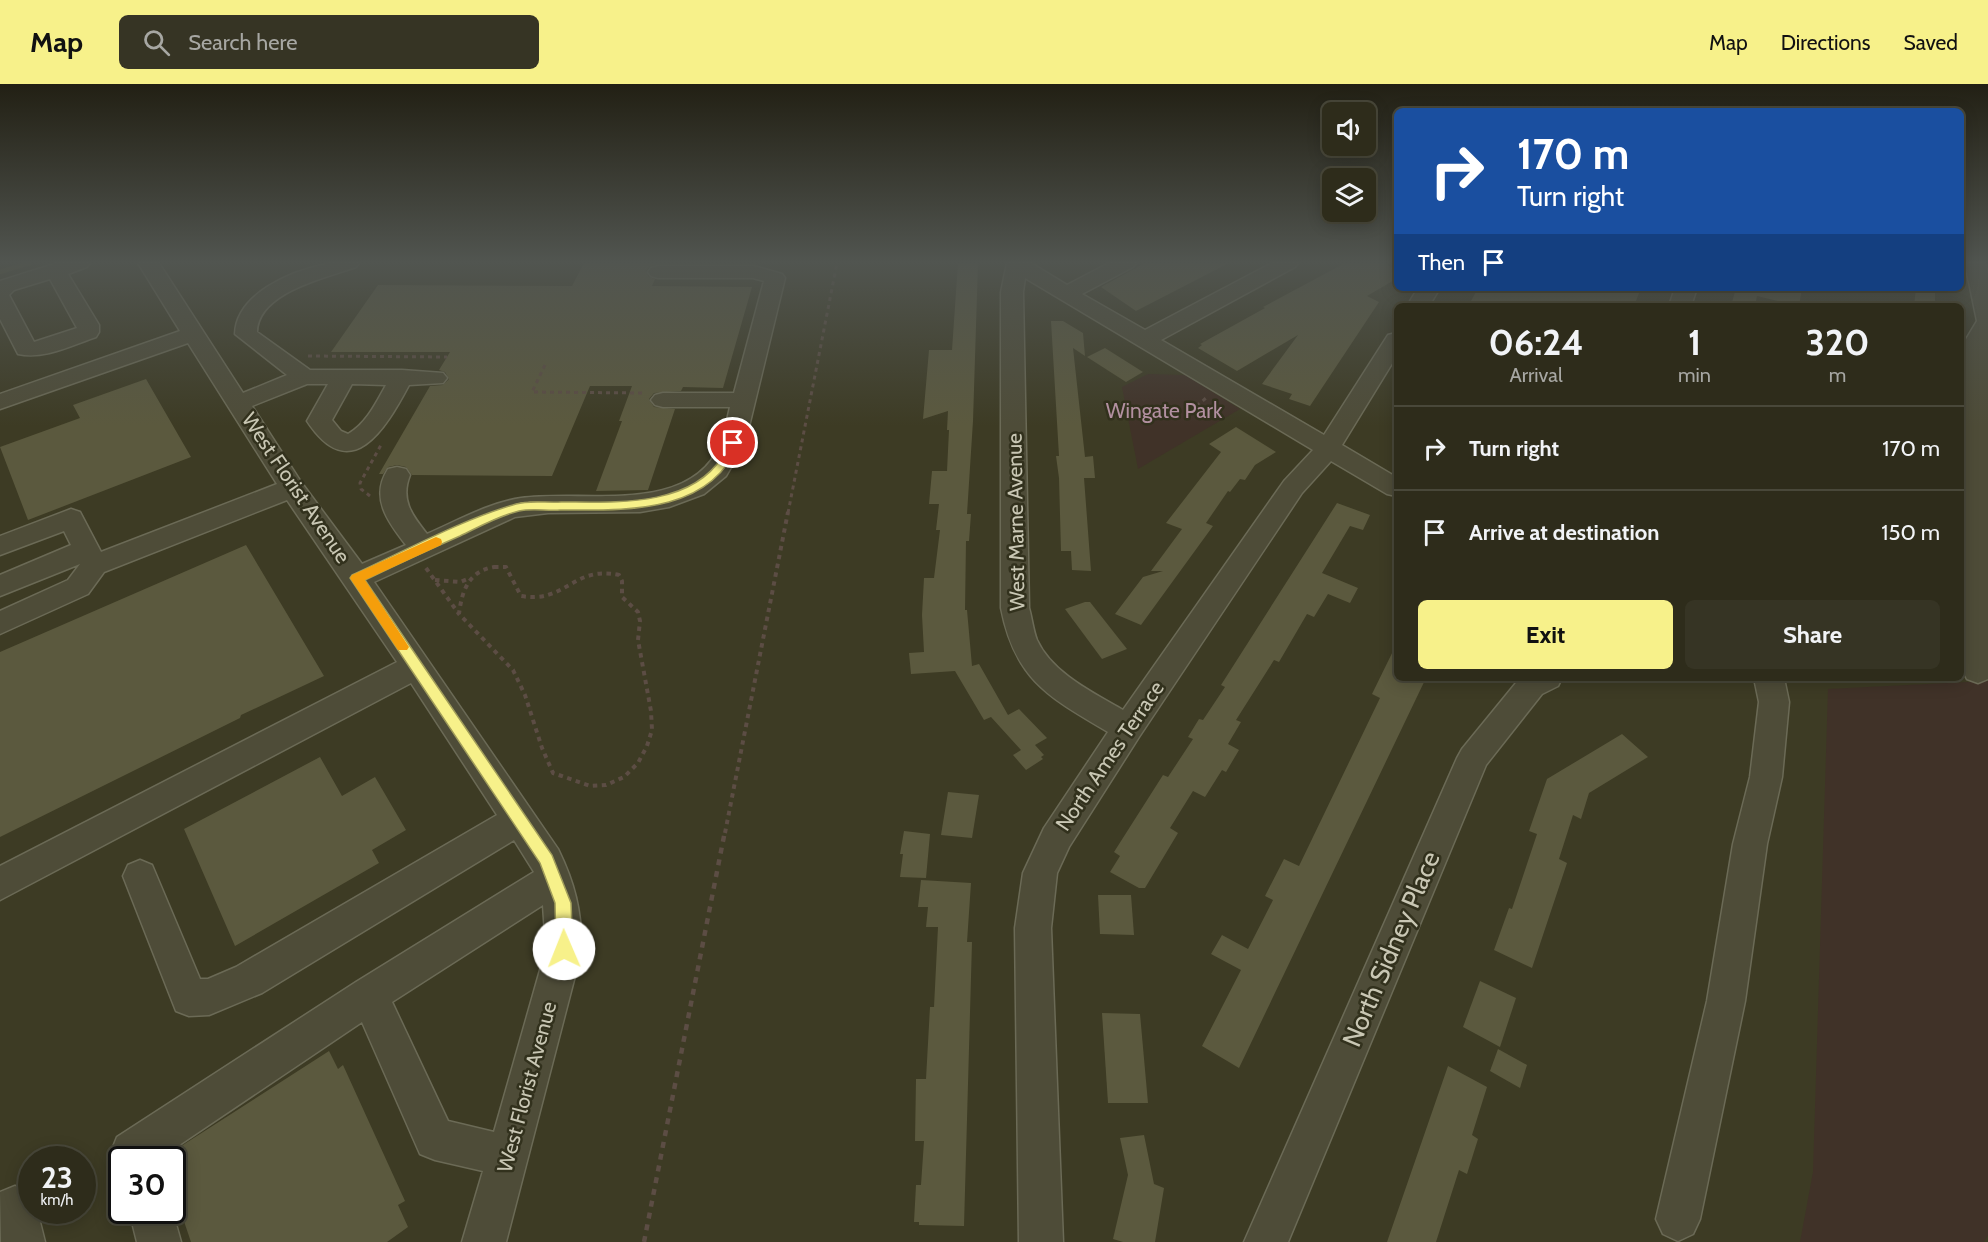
<!DOCTYPE html>
<style>
body{margin:0;font-family:Cabin,sans-serif;background:#363424;color:#f1f3f6;height:100vh;display:flex;flex-direction:column;font-size:22px;white-space:nowrap}
*{box-sizing:border-box;margin:0}
p{font-size:20px;color:#a7a7a3}
.icon{flex:none;width:33px;height:33px;fill:none;stroke:currentColor;stroke-width:2;stroke-linecap:round;stroke-linejoin:round}
.map{position:relative;flex:1;overflow:hidden}
.drawer{position:absolute;left:1394px;top:219px;width:570px;height:378px;display:flex;flex-direction:column;background:#2e2c1b;border-radius:9px;box-shadow:0 3px 15px #0003,0 0 0 2px #49483a}
.drawer>*{flex:none}
.hud{position:absolute;left:1394px;top:24px;width:570px;height:183px;border-radius:9px;box-shadow:0 3px 15px #0003,0 0 0 2px #49483a;background:#1a4fa0;color:#fff;overflow:hidden}
.buttons{position:absolute;left:1322px;top:18px;display:grid;gap:12px}
.buttons a{display:grid;place-items:center;width:54px;height:54px;border-radius:9px;background:#2e2c1b;box-shadow:0 3px 15px #0003,0 0 0 2px #49483a;font-size:30px}
.speed{position:absolute;left:18px;top:1062px;display:flex;gap:12px;font-size:30px;font-weight:700;text-align:center}
.speed>*{display:grid;place-content:center;width:78px;height:78px;border-radius:50%;background:#2e2c1b;box-shadow:0 3px 15px #0003,0 0 0 2px #49483a;line-height:1}
.speed small{font-size:15px;font-weight:400}
.speed .limit{border:3px solid #111;border-radius:9px;background:#fff;color:#111}
.pin{position:absolute;display:grid;place-items:center;width:51px;height:51px;color:#fff;margin:-26px;border:3px solid #fff;border-radius:50%;box-shadow:0 2px 6px #0007}
.me{position:absolute;width:66px;margin:-33px;rotate:359deg;stroke-linejoin:round;filter:drop-shadow(0 0 4px #0008)}
.turn{display:flex;align-items:center;gap:21px;height:126px;padding:0 24px;font-size:27px}
.turn .icon{width:78px;height:78px;stroke-width:2.5}
.turn b{display:block;font-size:42px;line-height:51px}
.then{display:flex;align-items:center;height:57px;padding:0 24px;background:#0003;gap:12px;font-size:22px}
.eta{display:flex;justify-content:space-evenly;align-items:center;height:102px;text-align:center}
.eta b{font-size:36px;font-weight:800;line-height:42px}
.primary-button{display:flex;gap:12px;margin-top:auto;padding:12px 24px}
.primary-button a{flex:1;height:69px;border-radius:9px;background:#f7f18a;color:#111;font-size:24px;font-weight:800;line-height:69px;text-align:center}
.primary-button a+a{background:#363424;color:#f1f3f6}
ul{padding:0;list-style:none}
li{display:flex;align-items:center;gap:18px;height:84px;padding:0 24px;border-top:2px solid #49483a}
li div{flex:1}
li b{display:block;font-size:22px}
li em{font-style:normal}
header{display:flex;align-items:center;gap:36px;box-sizing:border-box;height:84px;padding:0 30px;background:#f7f18a;color:#111}
header strong{font-size:28px}
nav{display:flex;gap:33px;margin-inline-start:auto;font-size:21px}
.search{width:420px;height:54px;background:#363424;display:flex;align-items:center;gap:15px;box-sizing:border-box;padding:0 21px;border-radius:9px;color:#a7a7a3;font-size:22px}
.map>svg:first-child{display:block}
</style>
<header>
<strong>Map</strong>
<div class="search"><svg class="icon" aria-label="search" viewBox="0 0 24 24"><circle cx="10" cy="10" r="6"/><path d="M15 15l6 6"/></svg>Search here</div>
<nav><a>Map</a><a>Directions</a><a>Saved</a></nav>
</header>
<div class="map">
<svg width="1988" height="1158" viewBox="0 0 1988 1158">
<rect width="100%" height="100%" fill="#3d3b24"/>
<!-- green -->
<g fill="#403228">
<path d="M1148,290l37,1 55,34 -102,60 -16,-82z"/>
<path d="M1988,597v554l-4,7h-184l13,-70 15,-483z"/>
</g>
<g fill="none" stroke-linecap="round" stroke-linejoin="round">
<!-- stream -->
<path stroke="#59562f" stroke-width="4.5" d="M0,188l29,-9"/>
</g>
<!-- building -->
<g fill="#5b593e">
<path d="M584,179h78l-12,3 -4,5 3,6 6,2 -3,7 100,1 -29,101 -40,-1 -2,4 -27,2 -5,6 5,8 21,2 -27,81 -52,1 26,-70h-3l13,-35h-42l-38,90 -140,-1 -6,-8 -9,-2 -9,2 -5,7h-4l51,-88 13,-1 6,-6 -4,-7 -6,-2 11,-18h-119l47,-67 194,1z"/>
<path d="M958,179h20l-5,158 -6,93h4l-2,27h-3l-1,69h2l5,56 7,-2 29,51 11,-6 28,29 -12,7 9,10 -3,2 2,2 -17,11 -13,-15 8,-5 -30,-33 -7,3 -29,-49 -44,3 -2,-21 15,-1 -2,-37 2,-37h10l6,-48h-4l3,-26h-10l3,-33h15l2,-41h-2l1,-19 -25,8 6,-69h23z"/>
<path d="M1145,179h84l-93,48 -35,-24z"/>
<path d="M1345,179h39l12,7v9l-29,17 12,6 -69,104 -21,-7 3,-5 -30,-10 36,-49 -61,36 -39,-23 4,-3 -2,-1 65,-36 -2,-1z"/>
<path d="M1478,204h163l-7,18h-153l-11,-3z"/>
<path d="M1736,204h66l-3,18 -42,-10 -2,10h-24z"/>
<path d="M1916,204h19v18h-21z"/>
<path d="M1051,237h12l20,12 2,23 -12,-8 12,109 8,-1 2,22h-11l7,93 -19,-1 -1,-19h-10l-2,-73 -3,-22h3z"/>
<path d="M1105,264l38,24 -17,10 -39,-25z"/>
<path d="M146,295l45,78 -163,63 -28,-73 80,-29 -7,-13z"/>
<path d="M1236,343l40,25 -21,13 -10,15 -5,-1 -10,13 -2,-1 -22,32 7,3 -72,99 -26,-11 28,-37 20,-6h-12l31,-42 -16,-6 55,-71 -12,-8z"/>
<path d="M1337,419l33,12 -7,15 -13,-4 -28,47 36,15 -8,15 -22,-9 -14,23 -7,-3 -28,48 -5,-2 -38,60 5,2 -13,22 11,6 -13,22 -4,-2 -17,27 -12,-6 -23,37 8,5 -33,55h-6l-29,-16 10,-16 -6,-4 49,-77 5,2 25,-38 -5,-2 11,-18 4,1 22,-33 -4,-2z"/>
<path d="M246,461l78,131 -83,39 -1,3 -240,119v-185z"/>
<path d="M1085,518h5l37,47 -25,10 -37,-50z"/>
<path d="M1396,561v33h30l-187,390 -37,-22 39,-76 -30,-16 11,-19 26,14 25,-49 -8,-4 19,-37 15,7 81,-168 -8,-4z"/>
<path d="M1622,650l26,23 -59,36 -8,26 -8,-4 -14,44 8,4 -35,105 -38,-18 15,-42 3,1 25,-75 -8,-3 18,-52z"/>
<path d="M320,673l22,39 33,-19 31,53 -34,20 7,13 -144,83 -51,-117z"/>
<path d="M948,708l31,3 -7,43 -31,-3z"/>
<path d="M904,747l26,3 -4,44 -26,-1 3,-23h-3z"/>
<path d="M921,796l50,3 -4,59h5l-8,284 -45,-1v-3h-5l2,-37h5l3,-44h-9l1,-62h10l4,-72h4l4,-80h-12l2,-20h-10z"/>
<path d="M1098,811h33l3,40 -34,-1z"/>
<path d="M1480,897l36,17 -16,49 -37,-20z"/>
<path d="M1102,929l38,1 8,89h-40z"/>
<path d="M1498,965l29,16 -7,23 -30,-17z"/>
<path d="M329,967l9,18 5,-4 62,136 -7,4 10,22 -21,15h-196l-19,-56v-34z"/>
<path d="M1448,982l39,21 -15,48 6,4 -11,35 -8,-4 -23,72h-49z"/>
<path d="M1144,1051l10,49 10,4 -9,54h-32l-10,-3 15,-64 -8,-37z"/>
</g>
<g fill="none" stroke-linecap="round" stroke-linejoin="round">
<!-- minor casing -->
<g stroke="#6b6a56" stroke-width="3">
<g id="minor">
<path d="M57,179h33l-3,4 -19,7 31,51v7l-3,5c-24,8 -52,23 -78,17l-18,-35v-38zM50,195l27,49 -43,14 -25,-47 5,-5z"/>
<path d="M138,179h21l84,130 44,-18 -52,-41c1,-40 56,-63 91,-70 10,-2 22,-1 33,-1l-3,4c-30,11 -98,25 -99,65l53,38h92l41,3 4,5 -4,5 -34,2c-23,43 -58,103 -102,36l21,-37h-21l-55,22 49,76 61,82 44,-19c-19,-24 -36,-48 -18,-76l9,-2 9,2 4,6c-10,25 2,40 17,59 30,-13 61,-31 94,-36 63,-9 169,19 200,-55 4,-11 6,-24 9,-36h-67l-8,-2 -4,-5 4,-5 8,-2h71l30,-112 -11,-3h-95l-7,-2 -3,-4 3,-4 7,-2h96l28,8 3,4 -40,165 -19,33 -22,18 -35,13 -29,5 -92,1 -33,4 -141,65 184,267c17,35 23,60 24,100l-76,293h-44l21,-71 -48,-11 -15,-6 -58,-132 -205,138h-35v15l-11,-23 6,-15 239,-155 178,-110 -20,-32 -252,153 -53,22 -20,1 -13,-5 -53,-135 5,-11 12,-5 12,5 48,114h8l28,-12 261,-152 -86,-132 -411,217v-34l397,-204 -110,-162 -183,72 -16,22 -88,40v-23l68,-31 12,-16 -80,32v-21l71,-30 -7,-14 -64,24v-19l71,-27 9,3 21,40 176,-68 -89,-141 -188,66v-15l180,-63zM352,300l34,1c-10,18 -20,39 -38,49l-7,-3 -9,-11zM543,821l3,44 -52,183 -46,-11 -56,-119z"/>
<path d="M1007,179h24l36,22 42,-22h27l-3,4 -51,27 63,36 127,-67h26l-3,4 -134,73 163,95 64,-100 8,-2v24l-54,88 54,32v19l-9,-2 -56,-33 -29,32 -163,244 -70,110 -12,26 -6,55 12,314h-44l-4,-314 8,-55 21,-45 64,-96c-59,-35 -93,-52 -107,-124v-316zM1025,194l288,172 -29,31 -161,229c-29,-17 -71,-37 -86,-70 -4,-10 -5,-22 -8,-32l-6,-316z"/>
<path d="M1965,179h20l3,11v405l-10,4 -11,-4 -4,-8 2,-330 12,-20z"/>
<path d="M1418,204h22l-11,18h-22z"/>
<path d="M1675,204h22l-6,18h-22z"/>
<path d="M1520,594h42l-4,8 -16,8 -56,71 -198,477h-44l213,-484 5,-9z"/>
<path d="M1754,594h30l5,24 -7,75 -15,67 -22,157 -45,218 -7,15 -15,7 -15,-7 -7,-15 51,-218 26,-157 17,-67 9,-75z"/>
<path d="M15,1102l15,6 2,18h5l8,32h-44l-1,-50z"/>
<path d="M129,1126h43l9,32h-44z"/>
</g>
</g>
<!-- path-far2 -->
<g stroke="#5c4d44" stroke-width="3" stroke-dasharray="4 4" stroke-linecap="butt">
<path d="M308,272l139,1"/>
<path d="M545,281l-13,27 111,1"/>
<path d="M1194,330l5,-10 7,-6"/>
<path d="M370,412l-9,-7 -1,-6 21,-38"/>
<path d="M788,429l49,-250"/>
</g>
<!-- path-far1 -->
<g stroke="#5c4d44" stroke-width="4" stroke-dasharray="4.5 4.5" stroke-linecap="butt">
<path d="M494,483h12l15,29c45,8 52,-31 98,-21l3,6v16l16,15 2,9 -2,19 13,71 1,19 -5,16 -9,17 -14,14 -18,8 -16,1 -37,-13 -11,-25 -17,-53 -12,-25 -54,-56c3,-24 10,-43 35,-47z"/>
<path d="M426,484l33,46"/>
<path d="M435,496l25,2 10,-4"/>
<path d="M725,749l63,-321"/>
</g>
<!-- path -->
<path stroke="#5c4d44" stroke-width="4.5" stroke-dasharray="6 6" stroke-linecap="butt" d="M644,1158l81,-411"/>
<!-- minor -->
<use href="#minor" fill="#4e4c38" fill-rule="evenodd"/>
</g>
<!-- sky -->
<linearGradient id="sky" x2="0" y2="1"><stop stop-color="#222014"/><stop offset="0.52" stop-color="#515550"/><stop offset="1" stop-color="#515550" stop-opacity="0"/></linearGradient>
<rect width="1988" height="342" fill="url(#sky)"/>
<!-- route -->
<path fill="#f7f18a" stroke="#a19d5a" stroke-width="1.5" d="M733,355l6,4c-29,72 -114,67 -179,67 -13,1 -29,-2 -41,1 -21,5 -40,16 -59,25 -32,14 -64,29 -95,44l187,275 19,48 2,46 -3,6 -6,2 -6,-2 -2,-6 -1,-46 -15,-40 -190,-285 2,-3c53,-24 108,-55 164,-71 13,-4 31,-1 45,-2 51,0 129,6 161,-45 3,-5 4,-11 7,-17z"/>
<!-- slow -->
<path fill="#f59e0b" d="M436,453l5,2 1,3 -1,3 -76,35 44,67 -2,3h-9l-48,-72 2,-3z"/>
<g text-anchor="middle" stroke-width="5" stroke-linejoin="round" paint-order="stroke">
<!-- park labels -->
<g font-size="21" fill="#b290a0" stroke="#32311d">
<text x="1164" y="334">Wingate Park</text>
</g>
<!-- street labels -->
<g font-size="21" fill="#c9c7b4" stroke="#32311d">
<text transform="translate(296 404) rotate(56)" y="7">West Florist Avenue</text>
<text transform="translate(1016 438) rotate(-91)" y="7">West Marne Avenue</text>
<text transform="translate(1110 672) rotate(-56)" y="7">North Ames Terrace</text>
<text transform="translate(527 1003) rotate(-75)" y="7">West Florist Avenue</text>
</g>
<!-- near-street labels -->
<g font-size="26" fill="#c9c7b4" stroke="#32311d">
<text transform="translate(1391 865) rotate(-67)" y="9">North Sidney Place</text>
</g>
</g>
</svg>
<div class="buttons">
<a><svg class="icon" aria-label="sound" viewBox="0 0 24 24"><path d="M4 9h4l5-4v14l-5-4H4zM17 9q2 3 0 6"/></svg></a>
<a><svg class="icon" aria-label="layers" viewBox="0 0 24 24"><path d="M12 4l9 5-9 5-9-5zM3 14l9 5 9-5"/></svg></a>
</div>
<div class="speed"><div>23<small>km/h</small></div><div class="limit">30</div></div>
<div class="pin" style="left:733px;top:359px;background:#d93025"><svg class="icon" aria-label="arrive" viewBox="0 0 24 24"><path d="M6 21V4h12l-3 4 3 4H6"/></svg></div>
<svg class="me" style="left:564px;top:865px" viewBox="-20 -20 40 40"><circle r="19" fill="#fff"/><path d="M0-13L10 11 0 6-10 11z" fill="#f7f18a"/></svg>
<div class="hud">
<div class="turn"><svg class="icon" aria-label="right" viewBox="0 0 24 24"><path d="M7 20v-9h11M14 6l5 5-5 5"/></svg><div><b>170 m</b>Turn right</div></div>
<div class="then">Then<svg class="icon" aria-label="arrive" viewBox="0 0 24 24"><path d="M6 21V4h12l-3 4 3 4H6"/></svg></div>
</div>
<section class="drawer">
<div class="eta">
<div><b>06:24</b><p>Arrival</p></div>
<div><b>1</b><p>min</p></div>
<div><b>320</b><p>m</p></div>
</div>
<ul>
<li><svg class="icon" aria-label="right" viewBox="0 0 24 24"><path d="M7 20v-9h11M14 6l5 5-5 5"/></svg><div><b>Turn right</b></div><em>170 m</em></li>
<li><svg class="icon" aria-label="arrive" viewBox="0 0 24 24"><path d="M6 21V4h12l-3 4 3 4H6"/></svg><div><b>Arrive at destination</b></div><em>150 m</em></li>
</ul>
<div class="primary-button"><a>Exit</a><a>Share</a></div>
</section>
</div>
